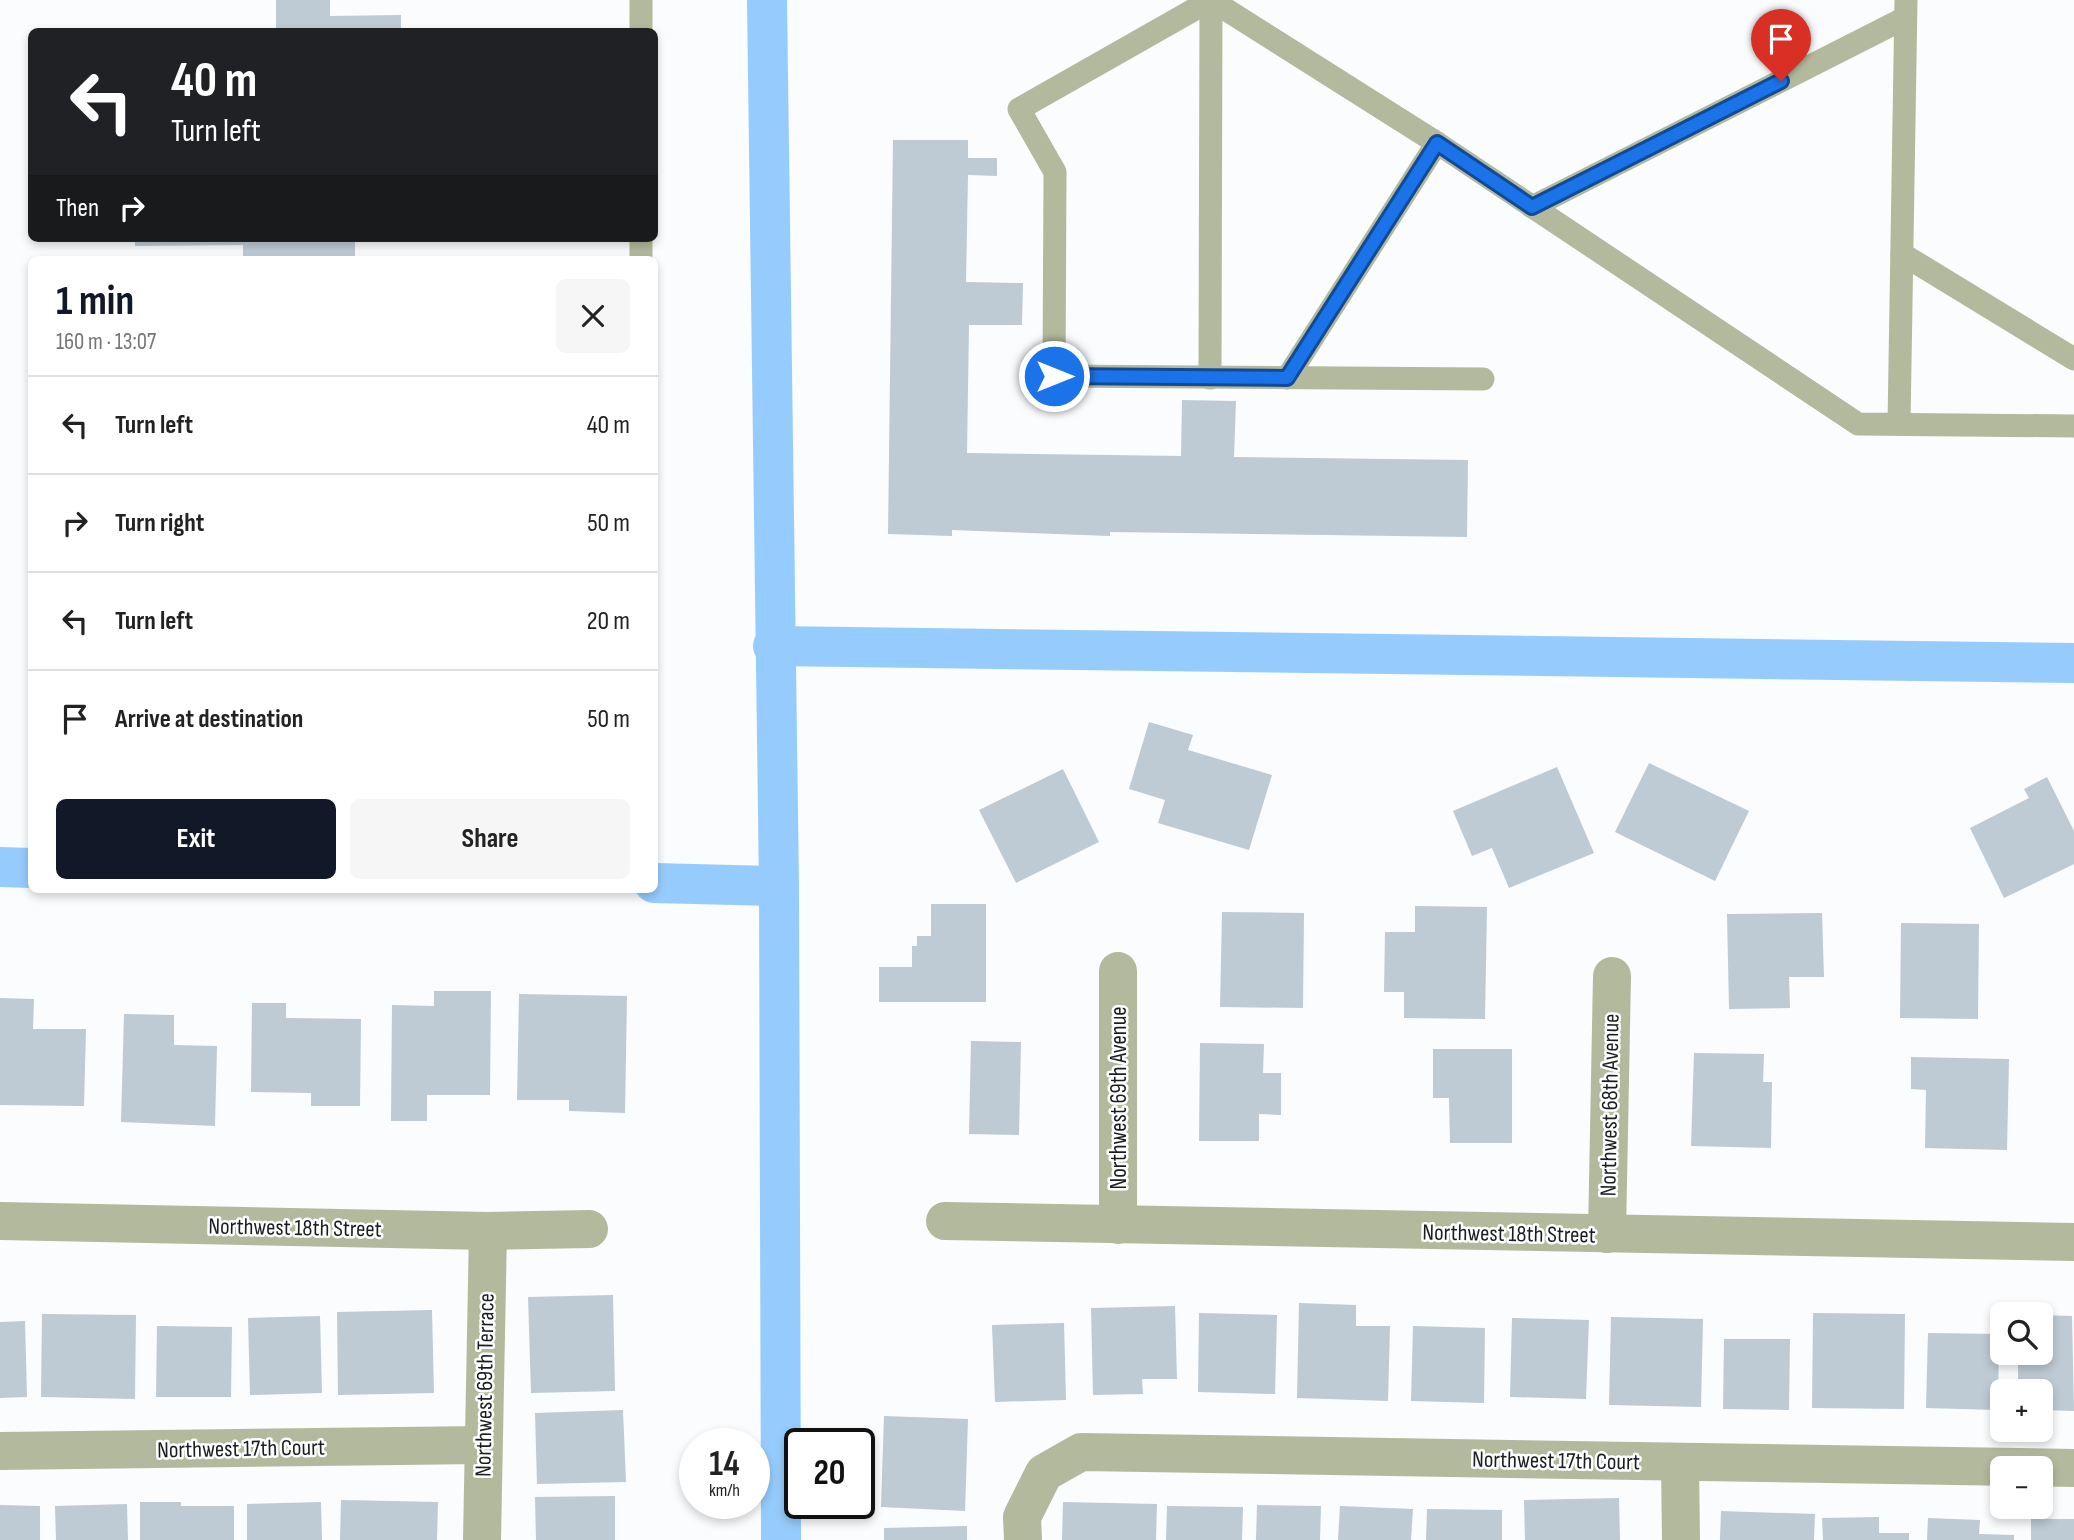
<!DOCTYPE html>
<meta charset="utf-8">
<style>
body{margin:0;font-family:"Sofia Sans Condensed",sans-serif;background:#f6f6f6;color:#222;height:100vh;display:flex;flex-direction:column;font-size:26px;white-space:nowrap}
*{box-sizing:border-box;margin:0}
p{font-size:23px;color:#767676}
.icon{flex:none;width:38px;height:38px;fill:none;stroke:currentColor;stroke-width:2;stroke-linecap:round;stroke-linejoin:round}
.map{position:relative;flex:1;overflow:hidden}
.side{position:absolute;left:28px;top:256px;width:630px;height:637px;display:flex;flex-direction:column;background:#fff;border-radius:10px;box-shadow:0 4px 10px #0003}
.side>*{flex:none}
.guide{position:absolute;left:28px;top:28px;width:630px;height:214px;border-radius:10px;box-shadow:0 4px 10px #0003;background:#202124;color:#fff;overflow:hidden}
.buttons{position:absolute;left:1990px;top:1302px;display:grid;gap:14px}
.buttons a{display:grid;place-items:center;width:63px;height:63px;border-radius:10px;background:#fff;box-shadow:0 4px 10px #0003;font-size:35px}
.speed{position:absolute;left:679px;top:1428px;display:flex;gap:14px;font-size:35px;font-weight:700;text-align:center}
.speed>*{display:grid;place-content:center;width:91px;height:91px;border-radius:50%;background:#fff;box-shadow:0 4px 10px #0003;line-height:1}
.speed small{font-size:18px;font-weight:400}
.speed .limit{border:4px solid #111;border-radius:10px;background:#fff;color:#111}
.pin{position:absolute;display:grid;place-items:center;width:60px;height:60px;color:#fff;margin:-72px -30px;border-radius:50% 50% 50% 0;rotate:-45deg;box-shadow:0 0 7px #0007}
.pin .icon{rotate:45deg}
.me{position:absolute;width:77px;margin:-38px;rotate:90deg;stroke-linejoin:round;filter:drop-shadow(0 0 5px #0008)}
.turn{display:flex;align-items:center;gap:24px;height:147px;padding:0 28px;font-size:32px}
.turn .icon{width:91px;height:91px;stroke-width:2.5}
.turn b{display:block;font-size:49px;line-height:60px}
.then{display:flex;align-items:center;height:66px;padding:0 28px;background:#0003;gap:14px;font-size:26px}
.round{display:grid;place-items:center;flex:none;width:74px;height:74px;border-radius:10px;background:#f6f6f6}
.overview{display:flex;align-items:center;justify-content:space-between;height:119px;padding:0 28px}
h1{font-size:42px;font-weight:700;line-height:52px;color:#111827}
.button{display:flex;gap:14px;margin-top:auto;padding:14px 28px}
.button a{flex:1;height:80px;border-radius:10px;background:#111827;color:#fff;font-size:28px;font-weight:700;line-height:80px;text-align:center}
.button a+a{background:#f6f6f6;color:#222}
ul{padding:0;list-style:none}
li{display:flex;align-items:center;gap:21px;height:98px;padding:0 28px;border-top:2px solid #e0e0e0}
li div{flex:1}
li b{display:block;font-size:26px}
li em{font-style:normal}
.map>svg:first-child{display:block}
</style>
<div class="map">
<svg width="2074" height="1540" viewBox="0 0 2074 1540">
<rect width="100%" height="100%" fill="#fafcfe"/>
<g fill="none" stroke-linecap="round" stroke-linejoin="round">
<!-- canal -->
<g stroke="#96ccfd" stroke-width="40">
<path d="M767,0l12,886 2,654"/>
<path d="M773,646l1301,17"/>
<path d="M0,867l32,1"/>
<path d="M654,883l125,3"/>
</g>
</g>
<!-- building -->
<g fill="#becad4">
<path d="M276,0h54v16l71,-1v17h-125z"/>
<path d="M893,140h75v18h29v18l-29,-1 -2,107 57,1 -1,42h-53l-2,128 214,3 1,-56 54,1 -2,56 234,3 -1,77 -357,-5v4l-158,-6v6l-64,-2z"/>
<path d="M135,238h220v21h-112v-14l-108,1z"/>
<path d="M1149,722l44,13 -5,15 84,25 -23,75 -91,-27 7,-23 -36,-11z"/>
<path d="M1649,763l100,48 -34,70 -100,-49z"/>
<path d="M1557,767l37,86 -85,35 -17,-40 -20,8 -19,-45z"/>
<path d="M1063,769l36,73 -83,41 -37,-73z"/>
<path d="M2047,777l27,54v33l-70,34 -34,-70 59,-30 -5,-9z"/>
<path d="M931,904h55v98h-107v-35h33v-21h5v-10h14z"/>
<path d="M1415,906l72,1 -2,112 -81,-1v-26h-20l1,-60h30z"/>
<path d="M1222,912l82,1 -1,95 -83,-1z"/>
<path d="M1822,913l2,64h-35l1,31 -61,1 -2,-95z"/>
<path d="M1901,923l78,1 -1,95 -78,-1z"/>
<path d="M434,991h57l-1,104h-63v26h-36l1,-116 42,1z"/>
<path d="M519,994l108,2 -2,117 -56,-2v-11h-52z"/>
<path d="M0,998l34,1 -1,30h53l-2,77 -84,-1z"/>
<path d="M252,1003h34v15l75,1 -1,87h-49v-13l-60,-1z"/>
<path d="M124,1014l50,1v30l43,1 -2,80 -94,-4z"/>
<path d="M971,1041l50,1 -2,93 -50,-1z"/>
<path d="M1200,1043l64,1 -1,29h18v42l-22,-1v27h-60z"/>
<path d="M1433,1049h79v94h-62l-1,-45h-16z"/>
<path d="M1694,1053l70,1 -1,28h9l-1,66 -80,-2z"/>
<path d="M1911,1057l98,2 -2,91 -82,-2 1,-58 -15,-1z"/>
<path d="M613,1295l2,96 -84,2 -3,-96z"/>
<path d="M1299,1303l57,2v21h34l-2,75 -91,-3z"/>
<path d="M1175,1306l2,73h-35l1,15 -50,1 -2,-87z"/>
<path d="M432,1310l2,83 -96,2 -1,-83z"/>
<path d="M1199,1313l78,2 -2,79 -77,-2z"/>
<path d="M1813,1313l92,1 -1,95 -92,-1z"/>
<path d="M42,1314l94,1 -1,84 -94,-2z"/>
<path d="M2040,1315l32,1 2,95 -34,-1v-19h-22v-38h22z"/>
<path d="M320,1316l2,77 -72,2 -2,-77z"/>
<path d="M1611,1317l92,2 -2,88 -92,-2z"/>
<path d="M1512,1318l77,2 -3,79 -76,-2z"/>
<path d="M25,1321l2,76 -27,1v-76z"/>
<path d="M1064,1323l2,77 -71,2 -3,-77z"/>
<path d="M157,1326l75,1 -1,70h-75z"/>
<path d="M1413,1326l72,2 -1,75 -73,-2z"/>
<path d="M1928,1333l71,1 -1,76 -72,-2z"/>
<path d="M1724,1339h66l-1,71 -66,-1z"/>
<path d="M623,1410l3,72 -89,2 -2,-71z"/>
<path d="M884,1416l84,3 -3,92 -84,-4z"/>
<path d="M615,1496v44h-79l-1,-43z"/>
<path d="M1619,1498l1,42h-95l-1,-40z"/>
<path d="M341,1500l97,2 -1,38h-97z"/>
<path d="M140,1502h41v4h53v34h-94z"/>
<path d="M321,1502l1,38h-75v-36z"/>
<path d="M1063,1502l94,2 -1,36h-94z"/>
<path d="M127,1504l1,36h-72l-1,-34z"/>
<path d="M0,1505l40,1v34h-40z"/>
<path d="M1257,1505l64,1 -1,34h-64z"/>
<path d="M1167,1506l76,1 -1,33h-76z"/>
<path d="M1340,1506l73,3 -2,31h-73z"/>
<path d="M1427,1509l75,1v30h-76z"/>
<path d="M1721,1511l94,3 -1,26h-94z"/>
<path d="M1879,1517v16h30v7h-86l-1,-22z"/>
<path d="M1928,1518l52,2 -1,14 35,1v5h-87z"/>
<rect x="2031" y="1519" width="43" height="21"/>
<path d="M967,1526v14h-83v-12z"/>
</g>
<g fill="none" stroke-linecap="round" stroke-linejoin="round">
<!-- lane -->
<g stroke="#b3b99d" stroke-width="23">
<path d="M1211,0l226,143 421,281 216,2"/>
<path d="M1211,0l-192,109 36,63 -1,204 429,3"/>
<path d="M641,32v-32"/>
<path d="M1532,207l373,-189"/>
<path d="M1902,254l172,105"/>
<path d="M641,259v-21"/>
<path d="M1210,378l1,-378"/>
<path d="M1287,378l150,-235"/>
<path d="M1899,424l7,-424"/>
</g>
<!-- street -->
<g stroke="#b3b99d" stroke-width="38">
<path d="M0,1221l488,10 101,-2"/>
<path d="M945,1221l1129,21"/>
<path d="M1118,1225v-254"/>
<path d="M1607,1234l5,-258"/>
<path d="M0,1451l482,-6"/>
<path d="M1680,1462l1,78"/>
<path d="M482,1540l6,-309"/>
<path d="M1023,1540l-1,-23 22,-44 37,-21 993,16"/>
</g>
</g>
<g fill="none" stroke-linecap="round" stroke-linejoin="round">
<!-- route casing -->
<g stroke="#114b97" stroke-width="18">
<path id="route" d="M1054,376l233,2 150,-235 95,64 249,-126"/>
</g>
<!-- route -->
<use href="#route" stroke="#1a73e8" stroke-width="12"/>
</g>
<g text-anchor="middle" stroke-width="5" stroke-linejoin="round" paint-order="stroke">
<!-- street labels -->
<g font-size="23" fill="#191d21" stroke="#fff">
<text transform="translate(1118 1098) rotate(-90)" y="8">Northwest 69th Avenue</text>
<text transform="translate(1609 1105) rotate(-89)" y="8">Northwest 68th Avenue</text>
<text transform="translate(295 1227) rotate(1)" y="8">Northwest 18th Street</text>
<text transform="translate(1509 1233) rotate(1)" y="8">Northwest 18th Street</text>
<text transform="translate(484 1385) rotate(-89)" y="8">Northwest 69th Terrace</text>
<text transform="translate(241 1448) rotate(-1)" y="8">Northwest 17th Court</text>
<text transform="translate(1556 1460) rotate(1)" y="8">Northwest 17th Court</text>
</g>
</g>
</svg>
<div class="buttons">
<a><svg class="icon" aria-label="search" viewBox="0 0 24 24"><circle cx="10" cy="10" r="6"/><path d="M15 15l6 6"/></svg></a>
<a>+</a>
<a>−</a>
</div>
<div class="speed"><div>14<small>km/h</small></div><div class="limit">20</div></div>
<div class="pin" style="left:1781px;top:81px;background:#d93025"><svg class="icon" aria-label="arrive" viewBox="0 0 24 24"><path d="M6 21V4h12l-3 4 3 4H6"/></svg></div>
<svg class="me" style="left:1054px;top:376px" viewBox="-20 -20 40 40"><circle r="17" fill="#1a73e8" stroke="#fff" stroke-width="3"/><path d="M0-11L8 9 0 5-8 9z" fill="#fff"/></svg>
<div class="guide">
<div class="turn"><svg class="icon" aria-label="left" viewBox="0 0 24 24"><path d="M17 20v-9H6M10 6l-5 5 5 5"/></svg><div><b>40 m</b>Turn left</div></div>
<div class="then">Then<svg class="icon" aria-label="right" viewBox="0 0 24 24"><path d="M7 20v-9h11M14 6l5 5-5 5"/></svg></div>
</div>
<section class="side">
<div class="overview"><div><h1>1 min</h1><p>160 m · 13:07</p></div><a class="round"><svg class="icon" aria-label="close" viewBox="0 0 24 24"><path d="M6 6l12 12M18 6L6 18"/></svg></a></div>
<ul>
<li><svg class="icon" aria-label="left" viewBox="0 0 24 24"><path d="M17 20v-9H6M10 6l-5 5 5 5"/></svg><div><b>Turn left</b></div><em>40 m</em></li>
<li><svg class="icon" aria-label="right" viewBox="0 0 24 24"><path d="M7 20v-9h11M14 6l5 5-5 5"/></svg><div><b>Turn right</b></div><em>50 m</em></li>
<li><svg class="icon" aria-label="left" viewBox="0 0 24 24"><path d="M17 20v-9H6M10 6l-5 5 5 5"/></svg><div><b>Turn left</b></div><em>20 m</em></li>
<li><svg class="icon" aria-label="arrive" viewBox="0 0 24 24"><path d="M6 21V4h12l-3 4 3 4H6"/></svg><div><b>Arrive at destination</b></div><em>50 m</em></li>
</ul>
<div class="button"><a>Exit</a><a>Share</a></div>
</section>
</div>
